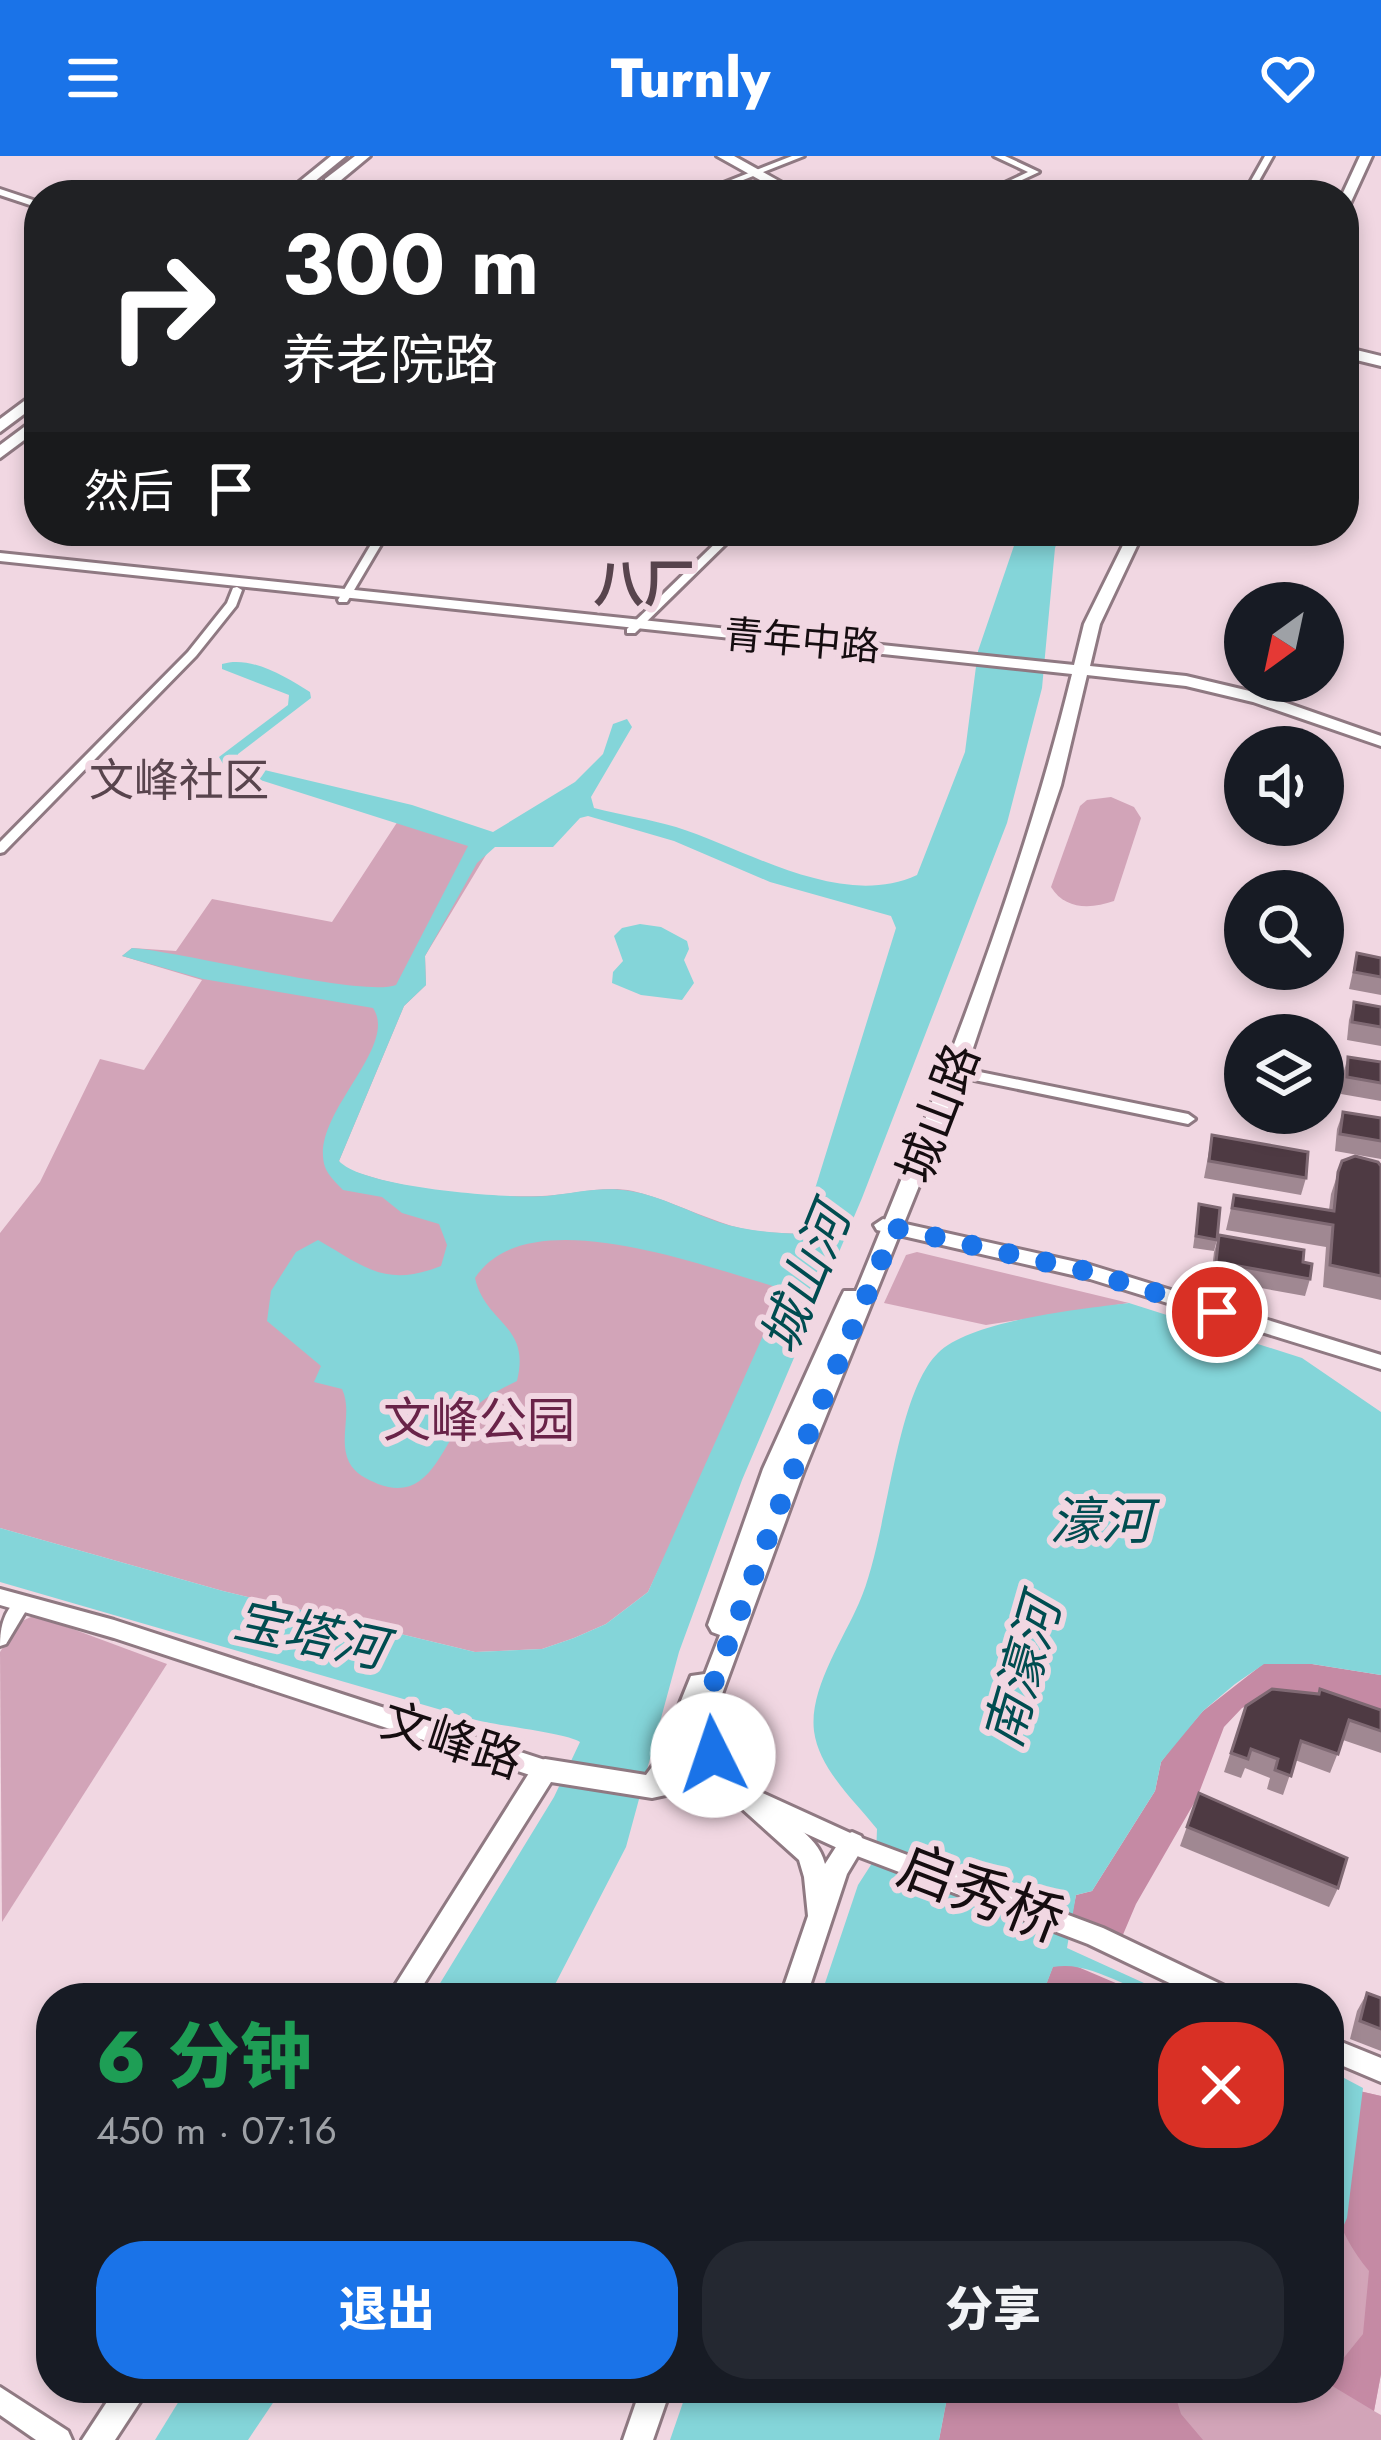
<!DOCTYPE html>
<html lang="zh">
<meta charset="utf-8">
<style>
body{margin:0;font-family:Jost,"Noto Sans SC",sans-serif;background:#242831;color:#f1f3f6;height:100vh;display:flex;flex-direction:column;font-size:45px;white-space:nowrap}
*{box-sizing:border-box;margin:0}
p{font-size:39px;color:#9ea1a6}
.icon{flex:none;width:66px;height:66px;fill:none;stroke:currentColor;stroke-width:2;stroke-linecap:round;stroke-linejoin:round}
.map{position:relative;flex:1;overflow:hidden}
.panel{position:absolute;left:36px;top:1827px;width:1308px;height:420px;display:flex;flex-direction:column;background:#171b24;border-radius:48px;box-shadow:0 6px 18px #0003}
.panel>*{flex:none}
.top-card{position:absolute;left:24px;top:24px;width:1335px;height:366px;border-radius:48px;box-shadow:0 6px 18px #0003;background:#202124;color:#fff;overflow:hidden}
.needle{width:78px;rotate:213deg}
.buttons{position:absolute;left:1224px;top:426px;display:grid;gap:24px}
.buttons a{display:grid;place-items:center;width:120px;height:120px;border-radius:50%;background:#171b24;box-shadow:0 6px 18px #0003;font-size:60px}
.pin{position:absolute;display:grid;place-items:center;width:102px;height:102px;color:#fff;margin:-51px;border:6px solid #fff;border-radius:50%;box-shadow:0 3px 12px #0007}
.me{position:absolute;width:132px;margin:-66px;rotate:356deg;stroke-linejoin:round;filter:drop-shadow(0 0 9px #0008)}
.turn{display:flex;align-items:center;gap:42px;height:252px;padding:0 60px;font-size:54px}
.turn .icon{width:156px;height:156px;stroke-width:2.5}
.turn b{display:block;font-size:84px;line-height:102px}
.then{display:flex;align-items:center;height:114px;padding:0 60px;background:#0003;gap:24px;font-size:45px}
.round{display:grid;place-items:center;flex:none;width:126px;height:126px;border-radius:48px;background:#242831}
.head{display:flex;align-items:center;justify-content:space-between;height:204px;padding:0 60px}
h1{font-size:72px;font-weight:800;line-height:90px;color:#1e9e55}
.cta{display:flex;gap:24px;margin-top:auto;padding:24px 60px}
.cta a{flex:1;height:138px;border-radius:48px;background:#1a73e8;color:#fff;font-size:48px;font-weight:800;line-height:138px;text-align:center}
.cta a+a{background:#242831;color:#f1f3f6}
header{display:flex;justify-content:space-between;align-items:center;height:156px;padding:0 60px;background:#1a73e8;color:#fff;font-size:54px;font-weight:800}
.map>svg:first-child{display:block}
</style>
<header><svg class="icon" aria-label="menu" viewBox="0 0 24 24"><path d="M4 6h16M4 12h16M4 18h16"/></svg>Turnly<svg class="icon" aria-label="heart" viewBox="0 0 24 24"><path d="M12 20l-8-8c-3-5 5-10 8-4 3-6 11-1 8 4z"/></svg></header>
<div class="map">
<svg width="1381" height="2284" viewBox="0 0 1381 2284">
<rect width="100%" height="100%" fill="#f1d7e2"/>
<!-- green -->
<g fill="#d2a4b8">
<path d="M1111,641l23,10 7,11 -27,83c-23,8 -49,9 -63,-14l29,-81 7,-6z"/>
<path d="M398,665l91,29 -64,106 1,29 -22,21 -65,155 3,6c61,24 135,31 200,29 30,-1 60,-11 91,-5 30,7 58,21 87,31 27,10 53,11 81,12l-17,54 -56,134 -80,170 -42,32 -32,14 -32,11 -67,3 -252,-61 -223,-63v-295l40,-51 60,-123 44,11 58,-90 -80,-24 10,-8 44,3 36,-52 120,23z"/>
<path d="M917,1096l212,51 -143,22 -102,-22 22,-48z"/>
<path d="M35,1459l132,49 -165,258 -2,-270 20,-30z"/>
<path d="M1329,1928l52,12v278l-7,37 7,4v25h-442l10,-52h380z"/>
</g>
<!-- forest -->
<g fill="#c58aa4">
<path d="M1263,1508h49l69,11v44l-104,-25 -35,14 -18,19 -27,71 -61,106 -14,33 -50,-23 4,-19 16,-4 63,-100 6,-29 15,-20 27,-31z"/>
<path d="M1071,1808l80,34h-110l12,-32z"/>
<path d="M1329,1928l52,12v278l-7,37 -45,-27v-8l34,-42 6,-63c-52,-64 -40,-110 -40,-187z"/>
<path d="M949,2232h224l8,26 22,26h-264z"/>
</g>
<!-- water -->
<g fill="#84d5d9" fill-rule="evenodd">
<path d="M1019,375h42l-6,17 -13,140 -35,135 -145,375 -120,282 -63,172 -53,195 -78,151h-117l123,-201 26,-55c-13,-9 -81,-16 -104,-22l-476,-138v-54l223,63 252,61 67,-3 32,-11 32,-14 42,-32 136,-303c-75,-20 -256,-93 -309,-11 11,47 56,46 42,103 -21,10 -38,19 -53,38 -24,31 -36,84 -86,65 -11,-5 -23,-10 -29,-22 -11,-23 4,-50 -7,-73l-28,-7 7,-16 -54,-45 4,-30 25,-39 22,-12c47,27 67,48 123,26l6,-21 -8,-21 -37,-11 -20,-16 -39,-7c-6,-6 -15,-15 -18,-23 -17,-51 75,-119 48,-159l-170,-29 -81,-23 10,-8c52,4 231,50 264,37l72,-139 -242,-77 -7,-12 69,-52 1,-10 -67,-26v-5c29,-9 64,13 88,28l1,6 -73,56v6l18,8 156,37 81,27 82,-50 28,-28 10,-30 14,-5 5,8 -41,70 3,11c27,7 55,11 82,19 73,23 165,83 241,48l48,-123 13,-101zM588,660l86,25 96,41 121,34 5,12 -95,306c-29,-1 -55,-3 -83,-12 -28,-10 -58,-26 -88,-31 -28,-5 -55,2 -83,5 -38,3 -184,-8 -208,-35l65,-155 22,-21 -1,-29 52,-93 18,-16h58l27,-29z"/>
<path d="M640,768l21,3 26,14 2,8 -5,11 10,23 -12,17 -41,-5 -29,-12 1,-11 10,-11 -9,-25 8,-8z"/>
<path d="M1129,1147l173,55 79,54v263l-69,-11h-48l-29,20 -32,27 -42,51 -6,29 -63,100 -16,4 -9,53 110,50c-43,0 -82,-39 -124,-31l-12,31h-221l38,-113 18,-28 1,-28c-23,-29 -58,-60 -63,-98 -5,-42 29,-91 45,-128 29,-64 35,-207 79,-250 33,-33 143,-44 191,-50z"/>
<path d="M1329,1914l34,18 -16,130 -4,9 -8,1 -6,-14 6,-12 9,-99 -15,-19z"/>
<path d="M187,2232h96l-35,52h-93z"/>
<path d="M688,2232h261l-10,52h-269z"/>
</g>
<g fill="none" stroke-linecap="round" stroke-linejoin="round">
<!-- minor casing -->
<g stroke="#8f7982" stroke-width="6">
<g id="minor">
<path d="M792,0h12l-99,39h-12z"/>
<path d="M994,0h11l34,16 -49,23h-11l49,-23z"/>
<path d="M1265,0h8l-22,39h-8z"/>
<path d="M379,375h10l-42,71h-8l-1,-2z"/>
<path d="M728,375h11l-104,102h-8v-4z"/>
<path d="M237,431l5,3 -6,16 -40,50 -192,196 -4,1v-11l188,-190 39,-49 6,-15z"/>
<path d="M955,911l233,47 7,5 -7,5 -238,-49 -2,-3z"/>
<path d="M22,1441l6,2 2,5 -24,40 -6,2c0,-19 4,-39 22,-49z"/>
</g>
</g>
<!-- tertiary casing -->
<g stroke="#8f7982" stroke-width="6">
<g id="tertiary">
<path d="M0,33l39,13v6l-39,-13z"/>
<path d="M883,1063l207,46 291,90v14l-291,-90 -213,-49 -3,-5z"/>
<path d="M0,1433l114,31 431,140 8,3 3,7 -3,7 -8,3 -431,-142 -114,-33z"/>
<path d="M756,1634l103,47 244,91 130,62 3,8h-35l-113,-54 -244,-93 -96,-44 -3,-7 3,-7z"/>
<path d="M1329,1881l52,21v24l-52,-22z"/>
<path d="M0,2231l68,44 4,9h-36l-36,-25z"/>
</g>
</g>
<!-- secondary casing -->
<g stroke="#8f7982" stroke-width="6">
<g id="secondary">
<path d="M1360,0h12l-22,48 -6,4 -2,-13z"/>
<path d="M1130,375h14l-44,93 -10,42 96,10 72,17 123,43v10l-128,-44 -67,-16 -99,-11 -26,110 -96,287 -162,401 -85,232c3,67 33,81 80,122 13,12 22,19 27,37l18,-28 9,-4 9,4 4,8 -18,30 -41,124h-26l28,-82 -4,-39 -5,-17 -60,-54 -64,-13 -23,5 -101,-16 -136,216h-28l149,-236 9,-3 101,16 11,-15 34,-84 14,-2 15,-39 -8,-3 -4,-7 55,-156 78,-172 3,-6h12c83,-202 164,-405 216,-617l-1072,-113v-8l1074,112 10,-41zM694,1572l1,8 18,42 -36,-7z"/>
<path d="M116,2232h33l-34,52h-33z"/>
<path d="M641,2232h30l-18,52h-30z"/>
</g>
</g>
<!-- primary casing -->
<g stroke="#8f7982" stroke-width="6">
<g id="primary">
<path d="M331,0h15l-48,39h-15z"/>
<path d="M355,0h15l-35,29h-10v-6z"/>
<path d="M717,0h17l70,39h-17z"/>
<path d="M1344,191l37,9v10l-37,-9z"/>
<path d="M39,234v13l-39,29v-13z"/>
<path d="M39,260v13l-39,29v-13z"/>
</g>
</g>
<!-- minor -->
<use href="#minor" fill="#fff" fill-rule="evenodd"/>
<!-- tertiary -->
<use href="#tertiary" fill="#fff" fill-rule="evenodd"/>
<!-- secondary -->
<use href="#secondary" fill="#fff" fill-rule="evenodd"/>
<!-- primary -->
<use href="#primary" fill="#fff" fill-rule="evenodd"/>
</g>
<!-- wall -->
<g fill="#a08892">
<path d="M1357,797l24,5v37l-32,-6z"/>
<path d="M1354,846l27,5v39l-34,-6 2,-20z"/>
<path d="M1348,901l33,5v39l-40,-7 2,-20z"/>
<path d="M1343,956l38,6v41l-46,-8 2,-22z"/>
<path d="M1212,979l94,43 -5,17 -97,-17z"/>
<path d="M1342,1005l39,5v134l-58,-13 3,-40 -100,-17 8,-35 95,15 2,-16z"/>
<path d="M1199,1048l18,36 -3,11 -21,-3z"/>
<path d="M1219,1079l84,27 7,17 -5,17 -94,-17 3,-27z"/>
<path d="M1246,1550l135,4v43l-38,-13 -13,33 -35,-13 -12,35 -16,-6 3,-11 -25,-10 -4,10 -17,-6z"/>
<path d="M1199,1637l139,95 -9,19 -149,-61z"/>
<path d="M1367,1837l14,5v53l-31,-12 7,-28z"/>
</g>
<!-- building -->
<g fill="#4e3a43" stroke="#7f6973" stroke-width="3">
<path d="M1357,797l24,5v19l-27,-5z"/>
<path d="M1354,846l27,5v20l-29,-5z"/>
<path d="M1348,901l33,5v21l-34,-6z"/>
<path d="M1343,956l38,6v23l-41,-7z"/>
<path d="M1212,979l96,17 -2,26 -97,-17z"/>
<path d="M1355,1000l23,6 3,4v110l-51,-11 3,-40 -101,-17 2,-13 100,16 4,-39 4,-11z"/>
<path d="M1199,1048l21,4 -3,32 -21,-4z"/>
<path d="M1219,1079l85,15 -1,12 9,2 -2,15 -94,-17z"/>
<path d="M1272,1533l47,5 1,-5 61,21v21l-32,-11 -11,34 -37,-13 -10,35 -16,-6 3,-11 -27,-10 -3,10 -17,-6 15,-47z"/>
<path d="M1199,1637l148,65 -9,30 -151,-61z"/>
<path d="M1367,1837l14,5v31l-21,-8z"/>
</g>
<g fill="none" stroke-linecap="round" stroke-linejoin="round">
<!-- route -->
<path stroke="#1a73e8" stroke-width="21" stroke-dasharray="0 37.8" d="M713,1599l-7,-50 9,-26 77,-206 103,-245 195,44 127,40"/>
</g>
<g text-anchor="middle" stroke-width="12" stroke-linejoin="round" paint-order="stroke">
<!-- far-street labels -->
<g font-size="39" fill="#150d10" stroke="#f1d7e2">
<text transform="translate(802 484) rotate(5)" y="14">青年中路</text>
</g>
<!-- far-quarter labels -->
<g font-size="45" fill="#58444d" stroke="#f1d7e2">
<text x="179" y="640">文峰社区</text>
</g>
<!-- street labels -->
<g font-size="48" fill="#150d10" stroke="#f1d7e2">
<text transform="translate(938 957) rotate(-69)" y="17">城山路</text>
<text transform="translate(452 1584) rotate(18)" y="17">文峰路</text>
</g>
<!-- park labels -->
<g font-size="48" fill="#692348" stroke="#f1d7e2">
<text x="479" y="1281">文峰公园</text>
</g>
<!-- far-district labels -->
<g font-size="51" font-weight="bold" fill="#58444d" stroke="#f1d7e2">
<text x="644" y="446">八厂</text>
</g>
<!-- water labels -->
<g font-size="51" font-style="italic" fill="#004c50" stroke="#f1d7e2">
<text transform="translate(805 1123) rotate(-68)" y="18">城山河</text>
<text x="1101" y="1383">濠河</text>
<text transform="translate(310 1478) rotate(12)" y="18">宝塔河</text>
<text transform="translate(1022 1516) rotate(-74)" y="18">南濠河</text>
</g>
<!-- near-street labels -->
<g font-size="57" fill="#150d10" stroke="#f1d7e2">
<text transform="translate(981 1737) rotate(21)" y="20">启秀桥</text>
</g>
</g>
</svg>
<div class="buttons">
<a><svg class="needle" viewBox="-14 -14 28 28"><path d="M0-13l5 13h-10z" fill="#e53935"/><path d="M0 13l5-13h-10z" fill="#9ea1a6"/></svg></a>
<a><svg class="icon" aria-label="sound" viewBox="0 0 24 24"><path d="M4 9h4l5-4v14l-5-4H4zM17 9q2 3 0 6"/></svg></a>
<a><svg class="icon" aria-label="search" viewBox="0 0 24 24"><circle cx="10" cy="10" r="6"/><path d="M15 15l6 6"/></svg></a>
<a><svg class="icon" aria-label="layers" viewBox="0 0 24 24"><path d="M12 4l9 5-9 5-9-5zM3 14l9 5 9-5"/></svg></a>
</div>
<div class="pin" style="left:1217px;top:1156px;background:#d93025"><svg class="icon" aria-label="arrive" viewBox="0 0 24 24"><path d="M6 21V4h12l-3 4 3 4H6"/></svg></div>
<svg class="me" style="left:713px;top:1599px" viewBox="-20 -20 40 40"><circle r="19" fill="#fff"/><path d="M0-13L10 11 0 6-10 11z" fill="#1a73e8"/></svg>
<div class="top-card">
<div class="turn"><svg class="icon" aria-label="right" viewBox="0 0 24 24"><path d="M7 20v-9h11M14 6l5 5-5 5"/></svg><div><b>300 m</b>养老院路</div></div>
<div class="then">然后<svg class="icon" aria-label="arrive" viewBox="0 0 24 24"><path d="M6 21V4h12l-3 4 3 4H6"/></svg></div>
</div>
<section class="panel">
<div class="head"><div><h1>6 分钟</h1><p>450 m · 07:16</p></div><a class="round" style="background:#d93025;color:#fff"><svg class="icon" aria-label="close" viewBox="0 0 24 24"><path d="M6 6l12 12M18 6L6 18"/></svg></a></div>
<div class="cta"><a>退出</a><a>分享</a></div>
</section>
</div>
